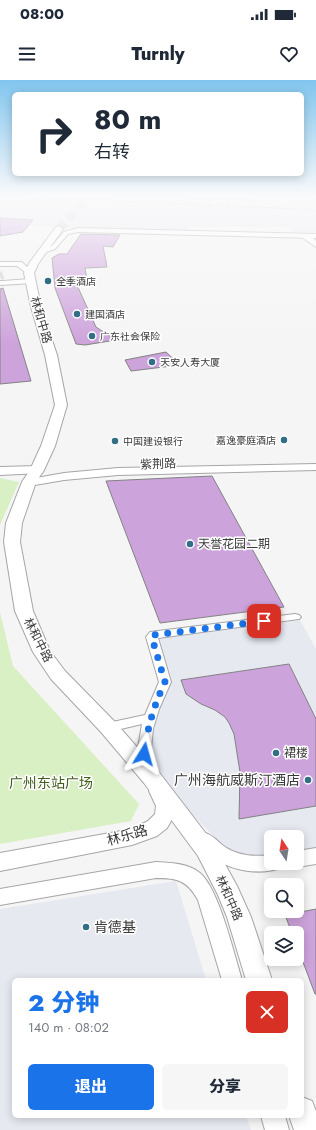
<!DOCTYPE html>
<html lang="zh">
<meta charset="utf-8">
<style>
body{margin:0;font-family:Jost,"Noto Sans SC",sans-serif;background:#f6f6f7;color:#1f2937;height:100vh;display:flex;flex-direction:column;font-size:15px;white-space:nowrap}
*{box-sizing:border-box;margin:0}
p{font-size:13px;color:#747a83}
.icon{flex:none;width:22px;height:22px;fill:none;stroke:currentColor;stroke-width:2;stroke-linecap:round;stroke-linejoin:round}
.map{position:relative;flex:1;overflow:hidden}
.details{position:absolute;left:12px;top:898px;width:292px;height:140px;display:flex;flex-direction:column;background:#fff;border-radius:6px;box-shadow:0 2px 10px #0003}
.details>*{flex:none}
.top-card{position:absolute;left:12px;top:12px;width:292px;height:84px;border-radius:6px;box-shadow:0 2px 10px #0003;background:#fff;color:#1f2937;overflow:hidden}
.needle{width:26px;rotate:348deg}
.fabs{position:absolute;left:264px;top:750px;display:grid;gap:8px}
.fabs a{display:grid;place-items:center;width:40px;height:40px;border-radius:6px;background:#fff;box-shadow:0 2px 10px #0003;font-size:20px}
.pin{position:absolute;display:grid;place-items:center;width:34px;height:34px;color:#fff;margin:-17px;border-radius:8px;box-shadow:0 2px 6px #0006}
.me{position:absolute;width:44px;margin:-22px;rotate:8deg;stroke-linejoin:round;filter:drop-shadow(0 0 3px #0008)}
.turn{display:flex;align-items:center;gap:14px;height:84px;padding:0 16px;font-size:18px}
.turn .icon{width:52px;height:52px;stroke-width:2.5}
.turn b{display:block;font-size:28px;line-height:34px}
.round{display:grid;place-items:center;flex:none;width:42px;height:42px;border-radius:6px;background:#f6f6f7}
.overview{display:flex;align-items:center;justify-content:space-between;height:68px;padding:0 16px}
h1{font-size:24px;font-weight:800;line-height:30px;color:#1a73e8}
.button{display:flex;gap:8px;margin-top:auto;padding:8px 16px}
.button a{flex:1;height:46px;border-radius:6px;background:#1a73e8;color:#fff;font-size:16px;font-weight:800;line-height:46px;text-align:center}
.button a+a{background:#f6f6f7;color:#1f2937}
.status{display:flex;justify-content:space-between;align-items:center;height:28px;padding:0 20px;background:#fff;direction:ltr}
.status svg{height:11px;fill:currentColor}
header{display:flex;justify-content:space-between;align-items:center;height:52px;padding:0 16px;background:#fff;font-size:18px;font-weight:800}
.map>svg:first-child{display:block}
</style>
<div class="status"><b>08:00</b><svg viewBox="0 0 49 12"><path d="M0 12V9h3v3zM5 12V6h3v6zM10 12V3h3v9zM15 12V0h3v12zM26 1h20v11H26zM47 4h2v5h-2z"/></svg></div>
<header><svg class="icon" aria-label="menu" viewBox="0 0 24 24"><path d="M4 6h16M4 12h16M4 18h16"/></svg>Turnly<svg class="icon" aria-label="heart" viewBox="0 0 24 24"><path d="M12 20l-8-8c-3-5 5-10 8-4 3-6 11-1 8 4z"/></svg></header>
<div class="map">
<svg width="316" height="1050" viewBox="0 0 316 1050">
<rect width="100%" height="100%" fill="#f5f5f6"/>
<!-- built -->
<g fill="#e7e9f1">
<path d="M0,117l316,1v35l-24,-1 1,-5h-104v5l-54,-1 -135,-7z"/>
<path d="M300,540l16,29v200l-19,4v-16h-26v19l-18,1 -26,-7 -38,-39 -40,-48 7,-52 13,-32 -14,-42z"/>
<path d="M176,801l30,99h-192v136h232l5,14h-251v-221z"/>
</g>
<!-- green -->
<g fill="#d9efc4">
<path d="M0,398l19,4 -19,43z"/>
<path d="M0,532l13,54 126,138 -8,17 -131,23z"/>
</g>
<!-- building -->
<g fill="#cda3db" stroke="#828282">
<path d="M0,138l33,2 -10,12 -23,4z"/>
<path d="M81,154l39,1 -7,12 -10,-1 4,21 -22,1 3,17h-11l19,42 20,13 -31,5 -9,-1 -21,-56 -3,-30 7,-4h8z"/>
<path d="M3,208l28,93 -31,3v-95z"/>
<path d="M166,272l14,13 -49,6 -6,-11z"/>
<path d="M212,396l72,131 -124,16 -54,-142z"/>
<path d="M289,584l27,55v87l-77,13 1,-47 -6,-38 -5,-11 -4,-6 -10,-7 -14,-6 -15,-10 -5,-14z"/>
<path d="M316,829v85h-1l-18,-48v-13h-5l-7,-18z"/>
</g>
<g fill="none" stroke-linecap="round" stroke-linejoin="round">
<!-- tertiary-tunnel -->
<path stroke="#d0d0d1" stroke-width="8" stroke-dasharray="8 4" stroke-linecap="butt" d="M0,196l3,-1"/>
<!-- primary-tunnel -->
<path stroke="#d0d0d1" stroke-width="9" stroke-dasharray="9 4.5" stroke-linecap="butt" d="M59,149l28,-32"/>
<!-- minor casing -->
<g stroke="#a6a6a7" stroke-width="2">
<g id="minor">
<path d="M78,148l238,6v4l-238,-6 -10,2 -13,15 -12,4 -3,-2 12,-5 12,-14z"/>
<path d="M295,534l4,1 2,2 -2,2 -141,19 13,44 -12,27 -6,20 -4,38 -2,4 -5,1 -5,-1 -2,-4 7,-43 -34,8 -5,-2 -1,-3 1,-3 42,-9 14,-33 -13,-45 4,-5z"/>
</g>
</g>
<!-- tertiary casing -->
<g stroke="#a6a6a7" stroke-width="2">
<g id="tertiary">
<path d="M303,154h6l7,7v6l-13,-9z"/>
<path d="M0,182h22l11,11 -4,2 -12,-9h-17z"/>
<path d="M30,199l4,2 -1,2 -33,2v-4h3z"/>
<path d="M316,384v6l-198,5 -54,5 -35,6 -4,-2 -2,-2 2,-2 39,-7 54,-5z"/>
<path d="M205,753c8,2 13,9 20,14 14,9 30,10 46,8v8h11l-2,5c-27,10 -70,-2 -84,-28l3,-5z"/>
<path d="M316,768v16l-19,3 -7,-3v-1h7v-12z"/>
<path d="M156,782c15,1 32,1 44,11 19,16 34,81 42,107h-20l-24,-80c-11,-20 -21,-22 -42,-22l-156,27v-16z"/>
<path d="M261,1036h24l4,14h-24z"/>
</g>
</g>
<!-- secondary casing -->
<g stroke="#a6a6a7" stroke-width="2">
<g id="secondary">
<path d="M37,386l5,1 2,3 -2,3 -42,2v-8z"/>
<path d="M159,703l7,3 10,18v8l-9,16 -10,8 -25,9 -132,26v-18l132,-24 16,-8 7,-7 1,-8 -7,-15 3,-5z"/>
</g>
</g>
<!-- primary casing -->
<g stroke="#a6a6a7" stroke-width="2">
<g id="primary">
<path d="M59,146l4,3 -25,35 -4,9 7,34 16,48 10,50 -12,41 -11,24 -8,12 -14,41 -2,19 13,69 17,40 15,20 50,51 43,49 56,73 23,42 14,31 21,63h-26l-19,-63 -9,-22 -20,-39 -54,-73 -43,-51 -50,-53 -18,-27 -18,-41 -11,-69 2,-19 16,-41 8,-12 11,-24 14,-41 -10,-50 -14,-48 -7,-34 6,-11 26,-35z"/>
<path d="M302,1017l10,4 4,10v19h-22l-5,-14h13z"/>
</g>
</g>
<!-- minor -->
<use href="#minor" fill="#fff" fill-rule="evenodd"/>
<!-- tertiary -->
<use href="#tertiary" fill="#fff" fill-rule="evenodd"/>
<!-- secondary -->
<use href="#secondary" fill="#fff" fill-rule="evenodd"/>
<!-- primary -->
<use href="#primary" fill="#fff" fill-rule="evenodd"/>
<!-- rail -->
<g stroke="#828283" stroke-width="1.5" stroke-dasharray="1 2" stroke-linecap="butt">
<path d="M31,117l285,13"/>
<path d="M188,117l72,4"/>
</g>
</g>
<!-- sky -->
<linearGradient id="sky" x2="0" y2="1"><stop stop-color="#81c5ee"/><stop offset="0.44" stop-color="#fafafb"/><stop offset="1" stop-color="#fafafb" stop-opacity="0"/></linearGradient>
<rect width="316" height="264" fill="url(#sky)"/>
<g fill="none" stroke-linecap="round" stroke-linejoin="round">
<!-- route -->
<path stroke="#1a73e8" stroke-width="7" stroke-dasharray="0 12.6" d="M144,674c4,-28 9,-46 21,-72l-13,-44 2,-3 110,-14"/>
</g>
<!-- markers -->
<g fill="#326e85" stroke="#fff" stroke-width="1.5">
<circle cx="48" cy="201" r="4"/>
<circle cx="77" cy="234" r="4"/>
<circle cx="92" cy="256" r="4"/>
<circle cx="152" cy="282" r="4"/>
<circle cx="284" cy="360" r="4"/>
<circle cx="115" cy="361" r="4"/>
<circle cx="190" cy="464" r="4"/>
<circle cx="276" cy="673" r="4"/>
<circle cx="308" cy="700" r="4"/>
<circle cx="86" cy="847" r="4"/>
</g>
<g text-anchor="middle" stroke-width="3" stroke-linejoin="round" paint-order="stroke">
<!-- far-poi labels -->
<g font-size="10" fill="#3a3a3b" stroke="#fff" text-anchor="start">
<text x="56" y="205">全季酒店</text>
<text x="85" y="238">建国酒店</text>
<text x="100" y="260">广东社会保险</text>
<text x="160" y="286">天安人寿大厦</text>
<text x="276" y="364" text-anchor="end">嘉逸豪庭酒店</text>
<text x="123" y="365">中国建设银行</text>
</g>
<!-- street labels -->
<g font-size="12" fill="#3a3a3b" stroke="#fff">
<text transform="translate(41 240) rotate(74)" y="4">林和中路</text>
<text transform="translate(158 384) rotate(-2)" y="4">紫荆路</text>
<text transform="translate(38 560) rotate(63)" y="4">林和中路</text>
<text transform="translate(229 818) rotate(66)" y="4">林和中路</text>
</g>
<!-- poi labels -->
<g font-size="12" fill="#3a3a3b" stroke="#fff" text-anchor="start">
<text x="198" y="468">天誉花园二期</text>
<text x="284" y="677">裙楼</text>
</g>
<!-- near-poi labels -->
<g font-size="14" fill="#3a3a3b" stroke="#fff" text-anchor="end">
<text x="300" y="705">广州海航威斯汀酒店</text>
<text x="94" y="852" text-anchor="start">肯德基</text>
</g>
<!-- near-park labels -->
<g font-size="14" fill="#415d1c" stroke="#fff">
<text x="51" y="708">广州东站广场</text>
</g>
<!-- near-street labels -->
<g font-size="14" fill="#3a3a3b" stroke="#fff">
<text transform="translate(127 755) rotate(-16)" y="5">林乐路</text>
</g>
</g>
</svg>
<div class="fabs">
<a><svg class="needle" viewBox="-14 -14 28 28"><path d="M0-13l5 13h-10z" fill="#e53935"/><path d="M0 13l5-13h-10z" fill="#747a83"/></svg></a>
<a><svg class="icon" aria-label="search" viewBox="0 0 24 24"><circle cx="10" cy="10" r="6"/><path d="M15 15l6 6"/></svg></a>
<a><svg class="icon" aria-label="layers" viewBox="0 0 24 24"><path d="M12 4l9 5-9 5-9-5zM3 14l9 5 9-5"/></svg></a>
</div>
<div class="pin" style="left:264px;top:541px;background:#d93025"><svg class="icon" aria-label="arrive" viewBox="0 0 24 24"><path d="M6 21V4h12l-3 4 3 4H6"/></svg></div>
<svg class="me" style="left:144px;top:674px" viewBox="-20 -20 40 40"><path d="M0-17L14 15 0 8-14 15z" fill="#1a73e8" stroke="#fff" stroke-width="4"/></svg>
<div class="top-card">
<div class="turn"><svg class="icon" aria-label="right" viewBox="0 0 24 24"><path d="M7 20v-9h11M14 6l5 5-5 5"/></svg><div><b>80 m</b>右转</div></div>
</div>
<section class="details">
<div class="overview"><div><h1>2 分钟</h1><p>140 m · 08:02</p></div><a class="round" style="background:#d93025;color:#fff"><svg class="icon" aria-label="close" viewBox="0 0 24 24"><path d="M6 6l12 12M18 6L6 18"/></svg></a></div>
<div class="button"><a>退出</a><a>分享</a></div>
</section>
</div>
